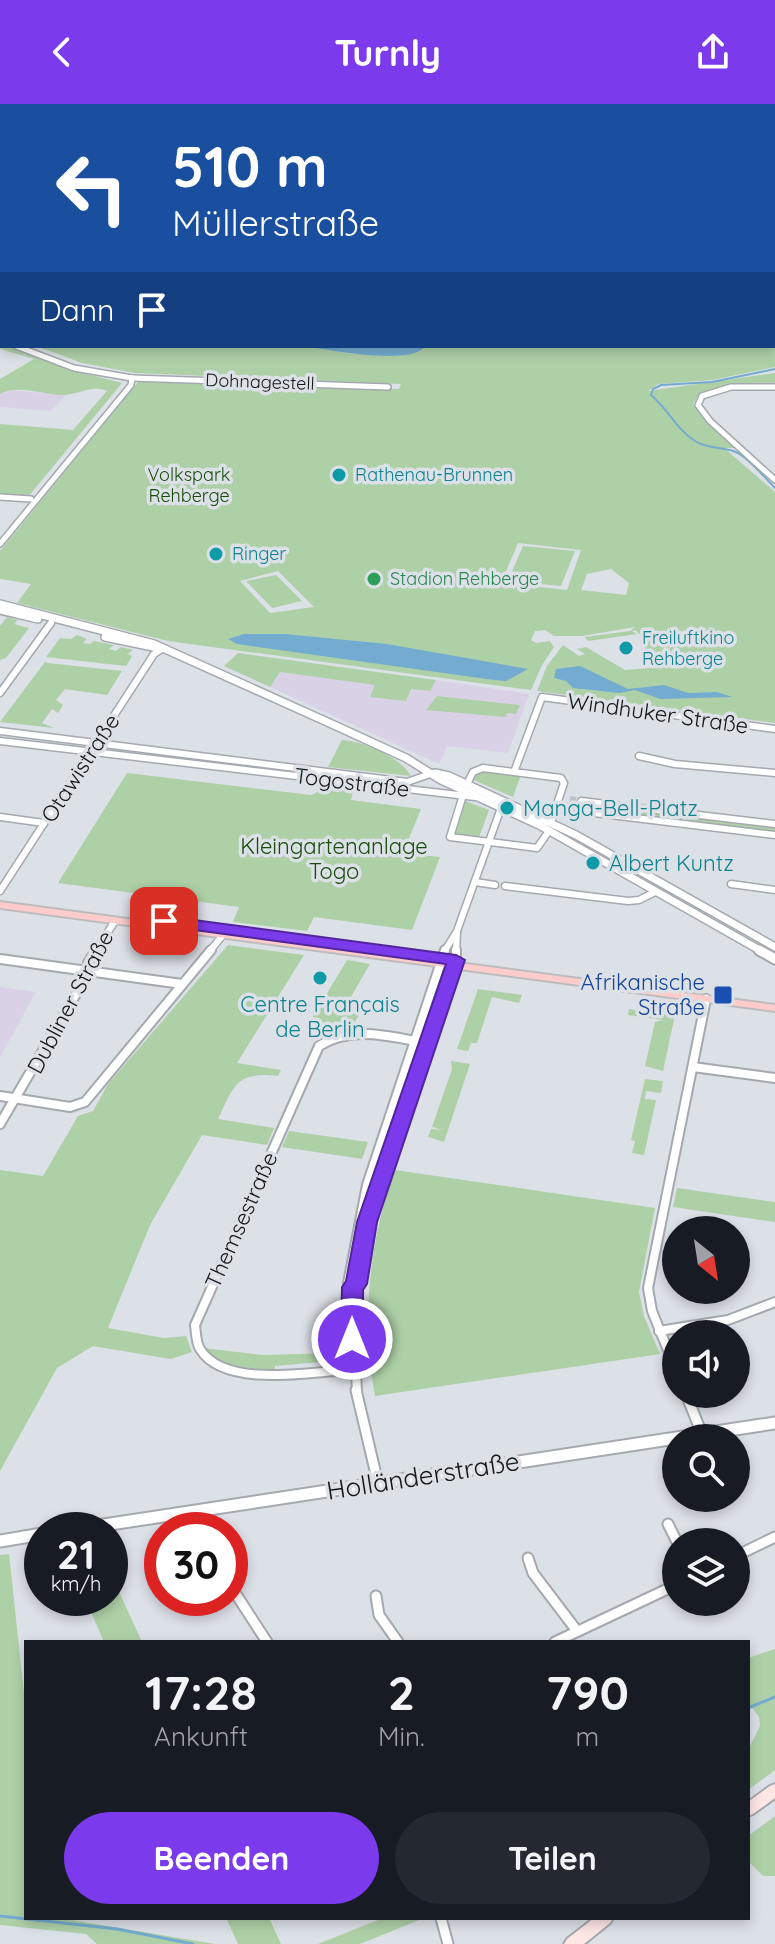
<!DOCTYPE html>
<html lang="de">
<meta charset="utf-8">
<style>
body{margin:0;font-family:Quicksand,sans-serif;background:#242831;color:#f1f3f6;height:100vh;display:flex;flex-direction:column;font-size:30px;white-space:nowrap}
*{box-sizing:border-box;margin:0}
p{font-size:26px;color:#9ea1a6}
.icon{flex:none;width:44px;height:44px;fill:none;stroke:currentColor;stroke-width:2;stroke-linecap:round;stroke-linejoin:round}
.map{position:relative;flex:1;overflow:hidden}
.sheet{position:absolute;left:24px;top:1536px;width:726px;height:280px;display:flex;flex-direction:column;background:#171b24;border-radius:0px;box-shadow:0 4px 12px #0003}
.sheet>*{flex:none}
.top-card{position:absolute;left:0px;top:0px;width:776px;height:244px;box-shadow:0 4px 12px #0003;background:#1a4fa0;color:#fff;overflow:hidden}
.needle{width:52px;rotate:150deg}
.buttons{position:absolute;left:662px;top:1112px;display:grid;gap:16px}
.buttons a{display:grid;place-items:center;width:88px;height:88px;border-radius:50%;background:#171b24;box-shadow:0 4px 12px #0003;font-size:40px}
.speed{position:absolute;left:24px;top:1408px;display:flex;gap:16px;font-size:40px;font-weight:700;text-align:center}
.speed>*{display:grid;place-content:center;width:104px;height:104px;border-radius:50%;background:#171b24;box-shadow:0 4px 12px #0003;line-height:1}
.speed small{font-size:20px;font-weight:400}
.speed .limit{border:12px solid #d22;background:#fff;color:#111}
.pin{position:absolute;display:grid;place-items:center;width:68px;height:68px;color:#fff;margin:-34px;border-radius:16px;box-shadow:0 4px 12px #0006}
.me{position:absolute;width:88px;margin:-44px;rotate:0deg;stroke-linejoin:round;filter:drop-shadow(0 0 6px #0008)}
.turn{display:flex;align-items:center;gap:28px;height:168px;padding:0 40px;font-size:36px}
.turn .icon{width:104px;height:104px;stroke-width:2.5}
.turn b{display:block;font-size:56px;line-height:68px}
.then{display:flex;align-items:center;height:76px;padding:0 40px;background:#0003;gap:16px;font-size:30px}
.eta{display:flex;justify-content:space-evenly;align-items:center;height:136px;text-align:center}
.eta b{font-size:48px;font-weight:700;line-height:56px}
.action{display:flex;gap:16px;margin-top:auto;padding:16px 40px}
.action a{flex:1;height:92px;border-radius:48px;background:#7c3aed;color:#fff;font-size:32px;font-weight:700;line-height:92px;text-align:center}
.action a+a{background:#242831;color:#f1f3f6}
header{display:flex;justify-content:space-between;align-items:center;height:104px;padding:0 40px;background:#7c3aed;color:#fff;font-size:36px;font-weight:700}
.map>svg:first-child{display:block}
</style>
<header><svg class="icon" aria-label="back" viewBox="0 0 24 24"><path d="M15 5l-7 7 7 7"/></svg>Turnly<svg class="icon" aria-label="share" viewBox="0 0 24 24"><path d="M12 15V3M7 8l5-5 5 5M5 13v7h14v-7"/></svg></header>
<div class="map">
<svg width="775" height="1840" viewBox="0 0 775 1840">
<rect width="100%" height="100%" fill="#dce0e7"/>
<!-- education -->
<g fill="#d9d2e7">
<path d="M11,286l55,5 -15,16 -51,-4v-13z"/>
<path d="M280,568l149,19 7,-11 93,14 -21,59 -61,-7 -8,18 -169,-77z"/>
<path d="M0,883l36,5 -36,65z"/>
</g>
<!-- green -->
<g fill="#aed0a7" fill-rule="evenodd">
<path d="M775,202v61l-63,13 -54,4 -10,7 127,-18v12l-49,2 -27,7 -6,10 44,44h-13l51,44v231l-238,-32 10,-25 16,-21 16,11 6,-2 -8,-5 9,-2 39,23 37,-3 -2,-5 -20,-2 3,-7 26,1 -25,-3 4,-9 -13,-12 -3,1 5,3 -49,7 -3,-4 45,-6 5,-4 -53,9h-28l-9,-6 -10,1 -4,9 5,3 14,-2 4,6 -12,18 -11,25 -363,-49 -151,-38 14,-19 -31,-5v-28l138,-169 261,7 2,-5 -266,-11 -53,-10 -46,-17h268l49,8 46,1 20,-3 3,-6h352zM518,439l63,7 -14,40 -66,-7zM611,465l18,14 -3,12 -45,-5 6,-16zM278,467l36,36 -44,6 -30,-32z"/>
<path d="M0,239l64,25 58,15 -94,114 -28,-2v-71l73,6 34,-39c-14,-7 -30,4 -44,4 -19,0 -46,-11 -63,-1v-15l34,-20 -34,-10z"/>
<path d="M523,442l52,5 -14,35 -53,-5z"/>
<path d="M276,471l26,26 -30,7 -26,-27z"/>
<path d="M7,513l11,3 -4,4 15,4 -23,30 -6,2v-34z"/>
<path d="M77,531l10,4 -4,4 7,1 4,-3 20,4 -5,4 7,2 5,-4 12,3 -5,4 4,2 -6,10 -80,-9 14,-19 11,1z"/>
<path d="M238,549l198,27 -6,11 -19,-2 -5,12 -36,-4 5,-12 -95,-13 -10,15 -46,-21z"/>
<path d="M45,558l3,1 74,8 -15,24 -42,-6 -9,11 7,5 -5,8 -6,-4 -10,14 12,5 -54,-6z"/>
<path d="M437,592l83,9 -4,9 -9,-1 -1,4 -80,-7z"/>
<path d="M342,636c22,1 59,18 69,36l-83,-9z"/>
<path d="M487,667l34,4 -8,22 -39,-17 3,-6z"/>
<path d="M127,669l184,22 5,-2 5,-9 33,3 -3,13 70,9 -18,44 37,4 -28,73 -98,-13 -7,14 -74,-9 6,-15 -181,-24z"/>
<path d="M465,697l24,9 -11,30 -16,-2 -8,-7z"/>
<path d="M582,698l193,24v6l-195,-23z"/>
<path d="M228,841l76,10 -67,108 44,7 -3,6c-42,-5 -44,10 -60,43l56,9 -7,17 -65,-10 -52,90 -42,103 56,10 22,-2 6,16 -21,7 -78,-13 -36,22 -57,103v-301l43,6 35,-60 15,-5 15,-27z"/>
<path d="M347,856l23,4 -22,38 16,5 -13,21 -41,-6z"/>
<path d="M478,885l44,6 -3,8 -27,-6 -15,46h-6l-3,8 -11,-2z"/>
<path d="M629,905l46,6 -12,56 -18,-5 10,-44 8,-2 -35,-5z"/>
<path d="M451,957l19,3 -26,78 -16,-5 3,-8 12,1 -11,-3 20,-58z"/>
<path d="M645,975l18,2 -2,12 -15,-2 -1,8 11,1 -12,55 -12,-2 3,-12 -4,-1z"/>
<path d="M289,1027l79,11 -6,17 -80,-12z"/>
<path d="M395,1066l260,38 -16,84 5,24 16,38 -285,42c-14,-76 -6,-155 20,-226z"/>
<path d="M677,1084l98,14v20l-102,-15z"/>
<path d="M203,1244l60,7 73,-2 2,13 -16,1 -1,-5 -46,4v5c-28,1 -51,-2 -72,-23z"/>
<path d="M9,1450l17,158v206h34l155,26h-118l-11,-10 -86,-9v-370z"/>
<path d="M110,1468l32,70h-38l-19,-44h25z"/>
<path d="M775,1545v121l-27,20v-40l12,-24 -1,-9 -11,-15v-44z"/>
<path d="M775,1712v60h-12l-15,-15v-25z"/>
<path d="M226,1814h43l12,26h-43z"/>
<path d="M383,1814h41l-64,26h-42z"/>
</g>
<!-- water -->
<g fill="#73acd0">
<path d="M304,242h118l2,2c-17,17 -96,2 -120,-2z"/>
<path d="M244,530h41l102,10 141,25 -22,12 -12,-1 -257,-36 -9,-5z"/>
<path d="M580,562l48,23 36,-4 24,8 29,-1 15,5 -72,2 -25,-9 -16,3 -46,-5 -7,-7 -12,-3 2,-9z"/>
</g>
<g fill="none" stroke-linecap="round" stroke-linejoin="round">
<!-- stream-far1 -->
<path stroke="#73acd0" stroke-width="2" d="M775,265l-63,13 -51,3 -8,4 -2,6c17,14 26,35 44,46 13,9 30,5 43,12 13,7 26,24 37,35"/>
<!-- stream -->
<g stroke="#73acd0" stroke-width="3">
<path d="M748,1604l27,-11"/>
<path d="M0,1812l117,13 76,15"/>
</g>
<!-- minor-tunnel -->
<g stroke="#bec2c8" stroke-width="6" stroke-dasharray="6 3" stroke-linecap="butt">
<path d="M570,695l11,2"/>
<path d="M567,705l11,2"/>
</g>
<!-- minor-far3 casing -->
<g stroke="#a5a9af" stroke-width="8">
<g id="minor-far3">
<path d="M132,274l256,9"/>
<path d="M775,283h-44l-29,9 -4,9 12,16 65,59"/>
<path d="M0,393l31,2"/>
</g>
</g>
<!-- minor-far2 casing -->
<g stroke="#a5a9af" stroke-width="9">
<g id="minor-far2">
<path d="M0,589l51,-70"/>
<path d="M0,627l407,51 26,-9"/>
<path d="M0,637l475,56"/>
<path d="M639,652l36,8 100,9"/>
<path d="M514,668l28,-75 233,32"/>
<path d="M467,680l6,-12 10,-4 78,10 3,5 -13,39"/>
<path d="M464,688l-14,45 87,11 12,-17"/>
<path d="M581,697l194,23"/>
<path d="M578,707l197,24"/>
<path d="M0,713l44,6"/>
<path d="M475,778l20,3"/>
<path d="M731,780l44,6"/>
<path d="M505,782l123,15 11,-1 16,-8"/>
<path d="M0,787l154,-237 8,-5"/>
<path d="M95,848l20,-31"/>
<path d="M209,848l14,-17"/>
<path d="M444,848l13,-21 44,-123"/>
<path d="M456,848l1,-20"/>
</g>
</g>
<!-- minor-far1 casing -->
<g stroke="#a5a9af" stroke-width="12">
<g id="minor-far1">
<path d="M0,855l182,25"/>
<path d="M693,963l82,11"/>
<path d="M0,992l70,11 15,-5 126,-152"/>
<path d="M0,1020l86,-147 2,-14 8,-13"/>
<path d="M352,1183l4,-3c20,-112 63,-217 100,-324v-10"/>
<path d="M659,1227l69,-11 47,-18"/>
<path d="M353,1265c-39,3 -129,20 -153,-20 -4,-6 -4,-17 -5,-24l124,-279c34,-21 71,-9 108,-3"/>
<path d="M676,1266l-24,-59 -4,-23 58,-289"/>
<path d="M357,1288l-5,-105 -4,-4 19,-98 78,-235"/>
</g>
</g>
<!-- minor casing -->
<g stroke="#a5a9af" stroke-width="13">
<g id="minor">
<path d="M356,1286l22,93"/>
<path d="M686,1290l16,40"/>
<path d="M185,1409l9,17"/>
<path d="M668,1420l9,18"/>
<path d="M736,1452l39,-19"/>
<path d="M528,1454l5,15 44,58"/>
<path d="M230,1481l37,57"/>
<path d="M376,1492l3,19 19,27"/>
<path d="M555,1538l121,-57"/>
<path d="M441,1814l7,26"/>
</g>
</g>
<!-- tertiary-far4 casing -->
<g stroke="#a5a9af" stroke-width="6">
<path id="tertiary-far4" d="M664,2l8,-2"/>
</g>
<!-- tertiary-far3 casing -->
<g stroke="#a5a9af" stroke-width="8">
<g id="tertiary-far3">
<path d="M16,242l58,22 58,10"/>
<path d="M0,440l131,-159 1,-7"/>
</g>
</g>
<!-- tertiary-far2 casing -->
<g stroke="#a5a9af" stroke-width="10">
<g id="tertiary-far2">
<path d="M0,500l154,40 180,81 72,33 35,22 98,45 224,127"/>
<path d="M0,506l38,9"/>
<path d="M105,533l53,11"/>
<path d="M435,669l14,3 127,59 199,112"/>
</g>
</g>
<!-- tertiary-far1 casing -->
<g stroke="#a5a9af" stroke-width="13">
<path id="tertiary-far1" d="M759,846l16,9"/>
</g>
<!-- tertiary casing -->
<g stroke="#a5a9af" stroke-width="15">
<g id="tertiary">
<path d="M71,1426l704,-107"/>
<path d="M0,1437l42,-7"/>
</g>
</g>
<!-- secondary casing -->
<g stroke="#a5a9af" stroke-width="4">
<g id="secondary">
<rect x="0" y="28" width="2" height="2"/>
<rect x="774" y="176" width="1" height="4"/>
<path d="M775,1680v14l-22,16 -5,2v-14l22,-16z"/>
<path d="M594,1814h19l-3,5 -26,21h-20l3,-5z"/>
</g>
</g>
<!-- primary casing -->
<g stroke="#bdbdbe" stroke-width="4">
<g id="primary">
<path d="M2,125v4l-2,1v-4z"/>
<path d="M0,798l775,103v6l-775,-103z"/>
</g>
</g>
<!-- motorway casing -->
<g stroke="#bdbdbe" stroke-width="16">
<path id="motorway" d="M362,2l8,-2"/>
</g>
<!-- minor-far3 -->
<use href="#minor-far3" stroke="#fff" stroke-width="5"/>
<!-- minor-far2 -->
<use href="#minor-far2" stroke="#fff" stroke-width="6"/>
<!-- minor-far1 -->
<use href="#minor-far1" stroke="#fff" stroke-width="8"/>
<!-- minor -->
<use href="#minor" stroke="#fff" stroke-width="9"/>
<!-- tertiary-far4 -->
<use href="#tertiary-far4" stroke="#fff" stroke-width="4"/>
<!-- tertiary-far3 -->
<use href="#tertiary-far3" stroke="#fff" stroke-width="5"/>
<!-- tertiary-far2 -->
<use href="#tertiary-far2" stroke="#fff" stroke-width="7"/>
<!-- tertiary-far1 -->
<use href="#tertiary-far1" stroke="#fff" stroke-width="9"/>
<!-- tertiary -->
<use href="#tertiary" stroke="#fff" stroke-width="11"/>
<!-- secondary -->
<use href="#secondary" fill="#fee6e5" fill-rule="evenodd"/>
<!-- primary -->
<use href="#primary" fill="#fdcccb" fill-rule="evenodd"/>
<!-- motorway -->
<use href="#motorway" stroke="#fbaaa9" stroke-width="12"/>
<!-- tram -->
<path stroke="#6e7075" stroke-width="2" d="M8,2l8,-2"/>
<!-- rail -->
<path stroke="#6e7075" stroke-width="2" stroke-dasharray="8 8" stroke-linecap="butt" d="M3,2l8,-2"/>
</g>
<!-- route -->
<path fill="#7c3aed" stroke="#51269a" stroke-width="2" d="M164,812l292,39 9,5 -88,262 -10,62 -4,6v49l-4,6h-15l-3,-6 1,-52 4,-6 11,-59 89,-258 -288,-39 -2,-4 2,-3z"/>
<!-- markers -->
<g fill="#0f9aa8" stroke="#dce0e7" stroke-width="3">
<circle cx="339" cy="371" r="8"/>
<circle cx="216" cy="450" r="8"/>
<circle cx="626" cy="544" r="8"/>
<circle cx="507" cy="704" r="8"/>
<circle cx="593" cy="759" r="8"/>
<circle cx="320" cy="874" r="8"/>
</g>
<circle fill="#2e9e5b" stroke="#dce0e7" stroke-width="3" cx="374" cy="475" r="8"/>
<rect fill="#1a4fb4" stroke="#dce0e7" stroke-width="3" x="713" y="881" width="20" height="20" rx="4"/>
<g text-anchor="middle" stroke-width="7" stroke-linejoin="round" paint-order="stroke">
<!-- far-street labels -->
<g font-size="18" fill="#141518" stroke="#dce0e7">
<text transform="translate(260 278) rotate(2)" y="6">Dohnagestell</text>
</g>
<!-- far-park labels -->
<g font-size="18" fill="#184d0b" stroke="#dce0e7">
<text x="189" y="377">Volkspark<tspan x="189" dy="21">Rehberge</tspan></text>
</g>
<!-- far-culture labels -->
<g font-size="18" fill="#0d838f" stroke="#dce0e7" text-anchor="start">
<text x="355" y="377">Rathenau-Brunnen</text>
<text x="232" y="456">Ringer</text>
<text x="642" y="540">Freiluftkino<tspan x="642" dy="21">Rehberge</tspan></text>
</g>
<!-- far-leisure labels -->
<g font-size="18" fill="#27864d" stroke="#dce0e7" text-anchor="start">
<text x="390" y="481">Stadion Rehberge</text>
</g>
<!-- street labels -->
<g font-size="22" fill="#141518" stroke="#dce0e7">
<text transform="translate(658 609) rotate(8)" y="8">Windhuker Straße</text>
<text transform="translate(80 664) rotate(-57)" y="8">Otawistraße</text>
<text transform="translate(352 678) rotate(7)" y="8">Togostraße</text>
<text transform="translate(70 898) rotate(-62)" y="8">Dubliner Straße</text>
<text transform="translate(241 1116) rotate(-66)" y="8">Themsestraße</text>
</g>
<!-- culture labels -->
<g font-size="22" fill="#0d838f" stroke="#dce0e7" text-anchor="start">
<text x="523" y="712">Manga-Bell-Platz</text>
<text x="609" y="767">Albert Kuntz</text>
<text x="320" y="908" text-anchor="middle">Centre Français<tspan x="320" dy="25">de Berlin</tspan></text>
</g>
<!-- park labels -->
<g font-size="22" fill="#184d0b" stroke="#dce0e7">
<text x="334" y="750">Kleingartenanlage<tspan x="334" dy="25">Togo</tspan></text>
</g>
<!-- transit labels -->
<g font-size="22" fill="#164399" stroke="#dce0e7" text-anchor="end">
<text x="705" y="886">Afrikanische<tspan x="705" dy="25">Straße</tspan></text>
</g>
<!-- near-street labels -->
<g font-size="26" fill="#141518" stroke="#dce0e7">
<text transform="translate(423 1372) rotate(-9)" y="9">Holländerstraße</text>
</g>
</g>
</svg>
<div class="buttons">
<a><svg class="needle" viewBox="-14 -14 28 28"><path d="M0-13l5 13h-10z" fill="#e53935"/><path d="M0 13l5-13h-10z" fill="#9ea1a6"/></svg></a>
<a><svg class="icon" aria-label="sound" viewBox="0 0 24 24"><path d="M4 9h4l5-4v14l-5-4H4zM17 9q2 3 0 6"/></svg></a>
<a><svg class="icon" aria-label="search" viewBox="0 0 24 24"><circle cx="10" cy="10" r="6"/><path d="M15 15l6 6"/></svg></a>
<a><svg class="icon" aria-label="layers" viewBox="0 0 24 24"><path d="M12 4l9 5-9 5-9-5zM3 14l9 5 9-5"/></svg></a>
</div>
<div class="speed"><div>21<small>km/h</small></div><div class="limit">30</div></div>
<div class="pin" style="left:164px;top:817px;background:#d93025"><svg class="icon" aria-label="arrive" viewBox="0 0 24 24"><path d="M6 21V4h12l-3 4 3 4H6"/></svg></div>
<svg class="me" style="left:352px;top:1235px" viewBox="-20 -20 40 40"><circle r="17" fill="#7c3aed" stroke="#fff" stroke-width="3"/><path d="M0-11L8 9 0 5-8 9z" fill="#fff"/></svg>
<div class="top-card">
<div class="turn"><svg class="icon" aria-label="left" viewBox="0 0 24 24"><path d="M17 20v-9H6M10 6l-5 5 5 5"/></svg><div><b>510 m</b>Müllerstraße</div></div>
<div class="then">Dann<svg class="icon" aria-label="arrive" viewBox="0 0 24 24"><path d="M6 21V4h12l-3 4 3 4H6"/></svg></div>
</div>
<section class="sheet">
<div class="eta">
<div><b>17:28</b><p>Ankunft</p></div>
<div><b>2</b><p>Min.</p></div>
<div><b>790</b><p>m</p></div>
</div>
<div class="action"><a>Beenden</a><a>Teilen</a></div>
</section>
</div>
